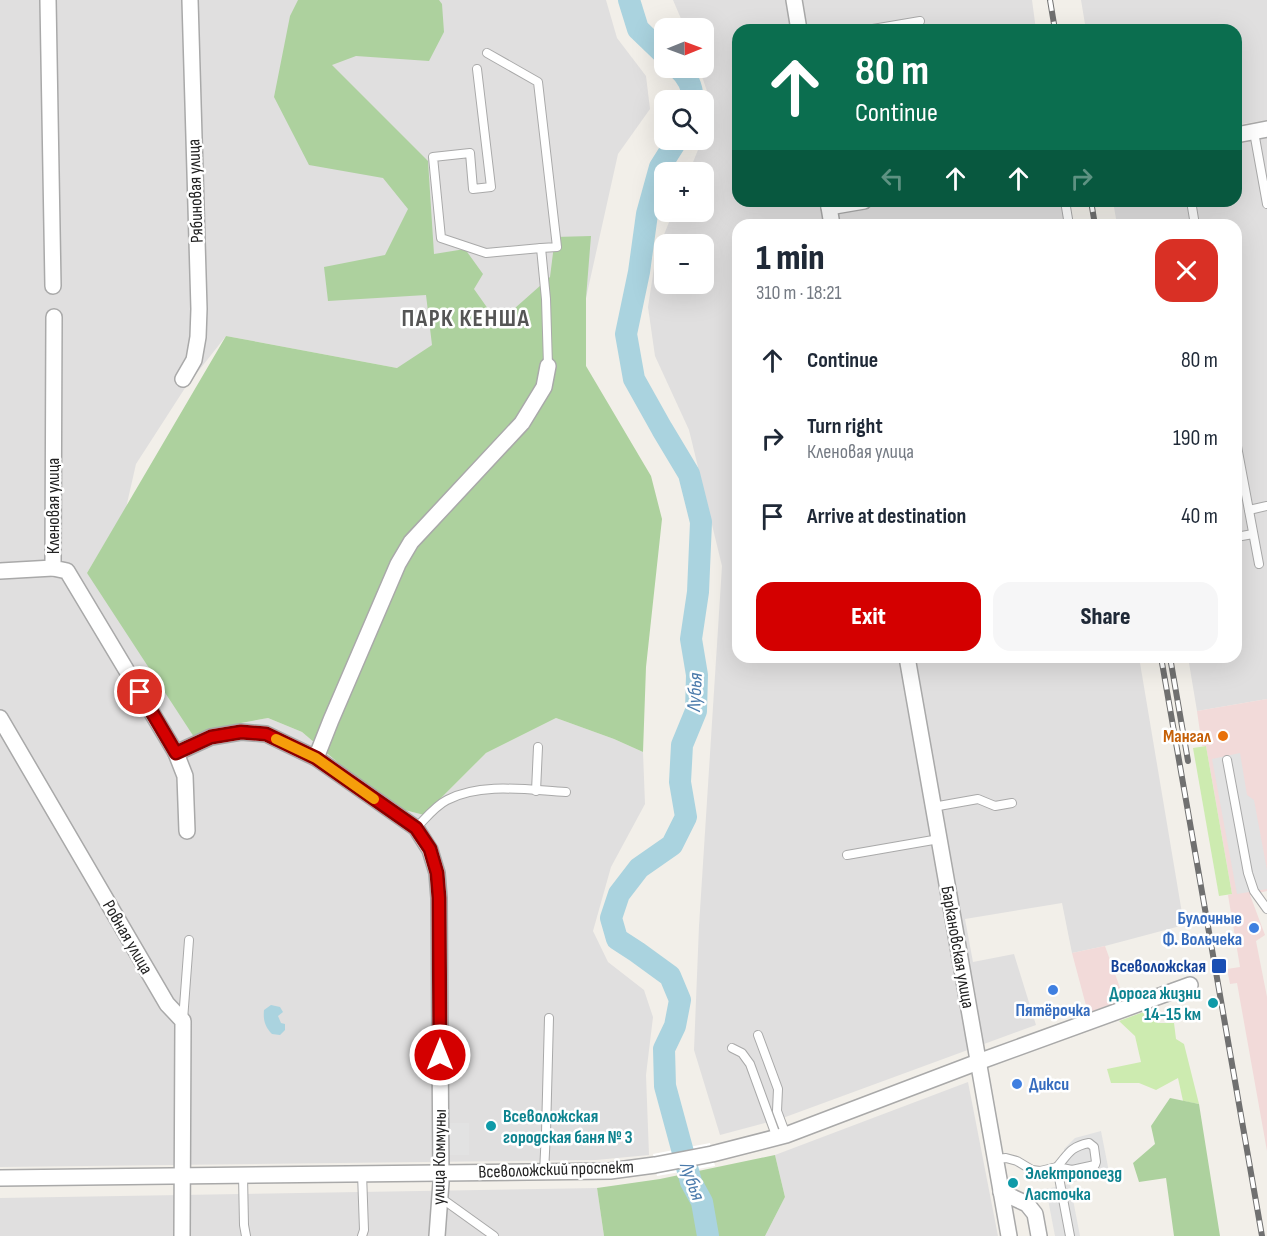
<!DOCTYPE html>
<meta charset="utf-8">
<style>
body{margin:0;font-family:"Sofia Sans Condensed",sans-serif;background:#f6f6f7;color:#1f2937;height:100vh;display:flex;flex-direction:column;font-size:22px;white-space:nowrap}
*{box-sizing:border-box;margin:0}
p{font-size:20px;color:#747a83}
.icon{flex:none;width:33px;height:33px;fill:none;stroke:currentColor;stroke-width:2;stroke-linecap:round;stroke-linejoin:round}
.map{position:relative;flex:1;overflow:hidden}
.sheet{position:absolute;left:732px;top:219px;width:510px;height:444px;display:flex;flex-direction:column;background:#fff;border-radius:18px;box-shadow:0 6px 24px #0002}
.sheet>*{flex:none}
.top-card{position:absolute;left:732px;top:24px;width:510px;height:183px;border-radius:18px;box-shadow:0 6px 24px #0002;background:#0b6e4f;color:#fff;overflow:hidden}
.needle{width:39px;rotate:89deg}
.tools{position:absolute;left:654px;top:18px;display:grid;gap:12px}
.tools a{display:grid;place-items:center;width:60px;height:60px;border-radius:12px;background:#fff;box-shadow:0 6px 24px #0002;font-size:30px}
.pin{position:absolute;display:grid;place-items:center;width:51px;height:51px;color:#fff;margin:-26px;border:3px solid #fff;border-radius:50%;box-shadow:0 2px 6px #0007}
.me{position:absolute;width:66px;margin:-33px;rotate:0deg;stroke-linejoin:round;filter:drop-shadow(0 0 4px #0008)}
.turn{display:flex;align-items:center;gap:21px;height:126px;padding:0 24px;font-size:27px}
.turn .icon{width:78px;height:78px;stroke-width:2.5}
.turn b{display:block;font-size:42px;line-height:51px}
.lanes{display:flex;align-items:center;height:57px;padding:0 24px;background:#0003;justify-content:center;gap:30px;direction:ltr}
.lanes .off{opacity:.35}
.round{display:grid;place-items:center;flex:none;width:63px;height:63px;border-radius:18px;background:#f6f6f7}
.overview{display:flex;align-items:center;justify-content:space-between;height:102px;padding:0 24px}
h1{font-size:36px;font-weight:800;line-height:45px}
.action{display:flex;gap:12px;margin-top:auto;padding:12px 24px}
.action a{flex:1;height:69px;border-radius:18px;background:#d40000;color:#fff;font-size:24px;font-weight:800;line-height:69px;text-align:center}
.action a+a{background:#f6f6f7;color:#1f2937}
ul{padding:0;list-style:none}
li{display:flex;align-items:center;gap:18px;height:78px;padding:0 24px}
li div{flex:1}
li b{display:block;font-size:22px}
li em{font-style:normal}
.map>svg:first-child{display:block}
</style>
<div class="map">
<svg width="1267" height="1236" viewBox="0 0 1267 1236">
<rect width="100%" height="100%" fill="#f2efe9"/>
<!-- residential -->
<g fill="#e0dfdf" fill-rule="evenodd">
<path d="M0,0h606l11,38 29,38 4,33 -32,45 -32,144v69l-189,1 -171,-32 -41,52 -49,76 -10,44 -39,65 154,150 27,-5 34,14 87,74 35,9 62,-62 70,-35 58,21 29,13 2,52 -34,63 -18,64 15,31 36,28 9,27 -7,58 3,80 -53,5 -596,7z"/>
<path d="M673,0h359l4,30h-298v171h324l4,24h-328v432h401l45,268 -79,21 -33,7 -10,-50 -97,16 8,43 41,-8 22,71 -256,94 -60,16 -26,-85 5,-124 23,-360 -33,-136 -34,-74 -7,-49 8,-52 17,-43h31v-40h-15l13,-32h2l3,-49 -8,-23h5v-40h-19zM664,244h40v40h-40z"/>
<path d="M1081,0h186v120l-31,5v-95h-150z"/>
<path d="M1267,134v565l-70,12 -9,-54h48v-432h-119l-4,-24h123v-57l13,-2 -1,-5z"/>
<path d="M968,1082l30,154h-233l20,-39 -10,-42z"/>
<path d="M597,1188l7,48h-604v-38z"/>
</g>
<!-- commercial -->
<g fill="#f2dad9">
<path d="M1267,699v192l-17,4 15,40 -9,6 11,56v154l-30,-168 -7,1 -3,-15 13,-2 -12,-72 4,-1 -26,-148h-4l-5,-35z"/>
<path d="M1105,946l19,53 -36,14 -16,-60z"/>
</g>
<!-- grass -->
<g fill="#cdebb0">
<path d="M1206,746l26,148 -13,2 -26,-148z"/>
<path d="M1146,1011l12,12h16l2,16 8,5 15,60 -16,-3 -5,-23 -22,12 -17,-7h-28l-4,-14 34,-7 -6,-26 -16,-15z"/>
</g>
<!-- forest -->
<g fill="#add19e">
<path d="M298,0h141l3,4 2,28 -15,29 -73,-5 -24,9 96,96 6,93 31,-5 18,25 -9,15 24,34 52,-46 5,-40 36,-1 -5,62v68l65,110 11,43 -16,148 -3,85 -29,-13 -58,-21 -70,35 -62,62 -35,-9 -87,-74 -34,-14 -27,5 -47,14 -107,-164 139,-237 171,32 35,-23 -6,-50 -98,6 -4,-34 61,-12 23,-46 -25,-31 -74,-13 -35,-68 16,-81z"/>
<path d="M1170,1098l29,6 21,132h-46l-8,-58 -27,4 -6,-19 22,-19 -4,-18z"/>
<path d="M775,1155l10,42 -20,39h-161l-7,-48 63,-9z"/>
</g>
<!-- parking -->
<g fill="#e2e2e2">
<path d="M1240,753l7,42 7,5 13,70v19l-30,5 -25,-135z"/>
<rect x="450" y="1123" width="19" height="32"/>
<path d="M1101,1131l8,41 -39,11 -6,-34 11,-11z"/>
<path d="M1070,1184l10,52h-25l-9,-47z"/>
</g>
<!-- water -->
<path fill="#aad3df" d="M271,1005l9,2 3,5 -5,4 3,7 4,1v6l-5,5 -8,-1c-7,-7 -9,-14 -8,-24z"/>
<!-- pier -->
<path fill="#fff" d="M710,1143l5,23 -58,10 -4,-22z"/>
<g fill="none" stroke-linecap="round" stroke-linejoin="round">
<!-- river -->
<g stroke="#aad3df" stroke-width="22">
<path d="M629,0l9,29 26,25"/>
<path d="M678,68c10,9 14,18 15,32"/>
<path d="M677,140l-17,27 -13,47 -8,58 -13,62 8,45 28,50 27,45 12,48 -3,70 -7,47 6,36 -1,36 -14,34 -2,37 6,35 -14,28 -33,23 -20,26 -8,24 6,21 20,13 33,24 10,24 -5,26 -11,23 1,37 26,96 11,20 6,34"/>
</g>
<!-- lane casing -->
<g stroke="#a9a9a9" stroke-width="10">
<g id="lane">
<path d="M867,30l53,-9"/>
<path d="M487,53l51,29 19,165 -16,1"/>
<path d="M477,69l14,118 -18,2 -3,-36 -37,4 8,81 45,15 55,-5 5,51 2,67"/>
<path d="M1254,132l13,72"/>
<path d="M1065,201l4,24"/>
<path d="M1191,201l4,24"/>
<path d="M1236,441l23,123"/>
<path d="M1249,510l18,-4"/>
<path d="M1236,537l17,-3"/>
<path d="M1227,760l21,113 6,18 13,18"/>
<path d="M536,791l2,-44"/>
<path d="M933,807l45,-8 17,7 17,-3"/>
<path d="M416,828c9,-9 19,-22 31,-28 34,-18 81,-10 119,-8"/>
<path d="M847,855l92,-16"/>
<path d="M183,1020l6,-80"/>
<path d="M758,1035l20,54 -1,22 9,24"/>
<path d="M732,1048l10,5 8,11 27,74"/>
<path d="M1089,1143l5,4 2,15 -1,3 -23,5 -15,-3c12,-14 13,-20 32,-24z"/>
<path d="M995,1159l11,-1 11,3 15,9 8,1 17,-4 13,69"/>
<path d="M544,1172l2,-40 3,-114"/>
<path d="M243,1175l1,50 2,11"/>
<path d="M441,1198l53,38"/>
<path d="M362,1236l2,-6 -2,-57"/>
</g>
</g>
<!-- street casing -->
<g stroke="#a9a9a9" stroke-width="18">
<g id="street">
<path d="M48,0l5,286"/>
<path d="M794,0l5,30"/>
<path d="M1236,135l31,-6"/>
<path d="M828,201l4,24"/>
<path d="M829,207l35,-6"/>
<path d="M54,317l-1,251 14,3 109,182 9,23 2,55"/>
<path d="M183,379l11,-19 4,-23 1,-28 -9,-309"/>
<path d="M0,571l53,-3"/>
<path d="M907,657l102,579"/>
<path d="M0,718l167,286 16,17 -1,215"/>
<path d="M176,753l35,-16 30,-5 25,2 50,24 100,70 14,22 7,23 2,25 2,284 -4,54"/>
<path d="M316,758l15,-38 67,-156 13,-22 111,-119 22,-36 4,-21"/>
<path d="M0,1178l610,-7 45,-6 57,-11 74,-19 192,-73 212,-77"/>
<path d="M1001,1192l26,12 8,10 4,22"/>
</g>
</g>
<!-- lane -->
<use href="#lane" stroke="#fff" stroke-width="8"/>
<!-- street -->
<use href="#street" stroke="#fff" stroke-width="15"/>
<!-- rail casing -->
<g stroke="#707070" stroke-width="6">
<g id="rail">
<path d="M1050,0l5,30"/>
<path d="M1091,201l4,24"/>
<path d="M1161,657l101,579"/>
<path d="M1170,657l18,104"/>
</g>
</g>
<!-- rail -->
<use href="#rail" stroke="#fff" stroke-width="4" stroke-dasharray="11" stroke-linecap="butt"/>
</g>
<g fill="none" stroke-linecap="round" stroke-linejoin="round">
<!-- route casing -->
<g stroke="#8a0000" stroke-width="15">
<path id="route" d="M140,692l36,61 35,-16 30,-5 25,2 50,24 100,70 14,21 7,24 2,25 1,157"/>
</g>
<!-- route -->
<use href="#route" stroke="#d40000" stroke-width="10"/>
<!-- slow -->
<path stroke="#f59e0b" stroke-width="10" d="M276,739l40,19 58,41"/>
</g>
<!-- markers -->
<circle fill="#e8710a" stroke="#fff" stroke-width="2" cx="1223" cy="736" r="6"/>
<g fill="#3f7fe0" stroke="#fff" stroke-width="2">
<circle cx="1254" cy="928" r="6"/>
<circle cx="1053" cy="990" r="6"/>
<circle cx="1017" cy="1084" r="6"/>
</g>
<rect fill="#1a4fb4" stroke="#fff" stroke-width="2" x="1211" y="958" width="16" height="16" rx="3"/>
<g fill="#0f9aa8" stroke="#fff" stroke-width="2">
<circle cx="1213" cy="1003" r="6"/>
<circle cx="491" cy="1126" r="6"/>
<circle cx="1013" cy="1183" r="6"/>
</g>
<g text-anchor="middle" stroke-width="5" stroke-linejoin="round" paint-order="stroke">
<!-- street labels -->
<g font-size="18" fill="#222" stroke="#fff">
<text transform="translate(195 191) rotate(-92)" y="6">Рябиновая улица</text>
<text transform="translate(53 506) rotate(-90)" y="6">Кленовая улица</text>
<text transform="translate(128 937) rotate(60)" y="6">Ровная улица</text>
<text transform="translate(958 947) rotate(80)" y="6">Баркановская улица</text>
<text transform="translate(439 1157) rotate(-89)" y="6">улица Коммуны</text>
<text transform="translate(556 1169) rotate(-2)" y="6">Всеволожский проспект</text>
</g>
<!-- food labels -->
<g font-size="18" font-weight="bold" fill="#c56008" stroke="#fff" text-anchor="end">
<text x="1211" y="742">Мангал</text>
</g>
<!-- shop labels -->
<g font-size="18" font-weight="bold" fill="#366cbe" stroke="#fff" text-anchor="end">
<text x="1242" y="924">Булочные<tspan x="1242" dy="21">Ф. Вольчека</tspan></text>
<text x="1053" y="1016" text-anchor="middle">Пятёрочка</text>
<text x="1029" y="1090" text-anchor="start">Дикси</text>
</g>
<!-- transit labels -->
<g font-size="18" font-weight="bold" fill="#164399" stroke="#fff" text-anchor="end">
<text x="1206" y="972">Всеволожская</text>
</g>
<!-- culture labels -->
<g font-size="18" font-weight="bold" fill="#0d838f" stroke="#fff" text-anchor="start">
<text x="1201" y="999" text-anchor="end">Дорога жизни<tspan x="1201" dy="21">14-15 км</tspan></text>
<text x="503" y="1122">Всеволожская<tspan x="503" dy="21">городская баня № 3</tspan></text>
<text x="1025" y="1179">Электропоезд<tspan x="1025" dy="21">Ласточка</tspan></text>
</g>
<!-- water labels -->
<g font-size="20" font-style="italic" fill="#4a7aab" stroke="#fff">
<text transform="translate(694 692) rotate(-87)" y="7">Лубья</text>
<text transform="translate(693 1181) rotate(70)" y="7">Лубья</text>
</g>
<!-- district labels -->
<g font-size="24" font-weight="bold" letter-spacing="1.5" fill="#555" stroke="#fff">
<text x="466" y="326">ПАРК КЕНША</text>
</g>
</g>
</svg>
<div class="tools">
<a><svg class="needle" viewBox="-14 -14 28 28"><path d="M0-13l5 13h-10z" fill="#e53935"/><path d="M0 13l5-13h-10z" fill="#747a83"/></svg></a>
<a><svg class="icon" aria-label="search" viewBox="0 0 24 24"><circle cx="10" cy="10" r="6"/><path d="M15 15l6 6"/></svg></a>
<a>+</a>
<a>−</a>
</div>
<div class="pin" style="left:140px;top:692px;background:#d93025"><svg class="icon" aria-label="arrive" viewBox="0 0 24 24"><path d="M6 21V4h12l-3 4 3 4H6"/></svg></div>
<svg class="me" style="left:440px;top:1055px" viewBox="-20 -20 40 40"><circle r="17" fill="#d40000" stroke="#fff" stroke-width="3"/><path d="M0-11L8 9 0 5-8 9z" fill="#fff"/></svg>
<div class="top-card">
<div class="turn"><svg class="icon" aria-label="ahead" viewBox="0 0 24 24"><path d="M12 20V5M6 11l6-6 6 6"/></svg><div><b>80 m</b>Continue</div></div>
<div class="lanes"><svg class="icon off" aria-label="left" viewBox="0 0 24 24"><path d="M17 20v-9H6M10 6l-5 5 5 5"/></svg><svg class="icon" aria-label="ahead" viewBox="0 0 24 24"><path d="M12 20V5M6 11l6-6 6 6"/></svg><svg class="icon" aria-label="ahead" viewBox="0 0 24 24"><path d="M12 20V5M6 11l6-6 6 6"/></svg><svg class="icon off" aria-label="right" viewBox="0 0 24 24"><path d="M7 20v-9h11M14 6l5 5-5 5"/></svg></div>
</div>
<section class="sheet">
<div class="overview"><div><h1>1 min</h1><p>310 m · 18:21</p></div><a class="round" style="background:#d93025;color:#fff"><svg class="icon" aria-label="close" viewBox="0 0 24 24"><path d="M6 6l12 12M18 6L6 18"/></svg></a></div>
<ul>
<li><svg class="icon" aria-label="ahead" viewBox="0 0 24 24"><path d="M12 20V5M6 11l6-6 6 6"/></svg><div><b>Continue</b></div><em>80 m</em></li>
<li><svg class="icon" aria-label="right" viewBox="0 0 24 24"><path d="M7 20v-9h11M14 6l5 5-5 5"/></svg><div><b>Turn right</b><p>Кленовая улица</p></div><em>190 m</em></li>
<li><svg class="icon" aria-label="arrive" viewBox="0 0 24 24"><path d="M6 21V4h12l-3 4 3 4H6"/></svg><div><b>Arrive at destination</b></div><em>40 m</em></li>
</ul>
<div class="action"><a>Exit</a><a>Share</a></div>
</section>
</div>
